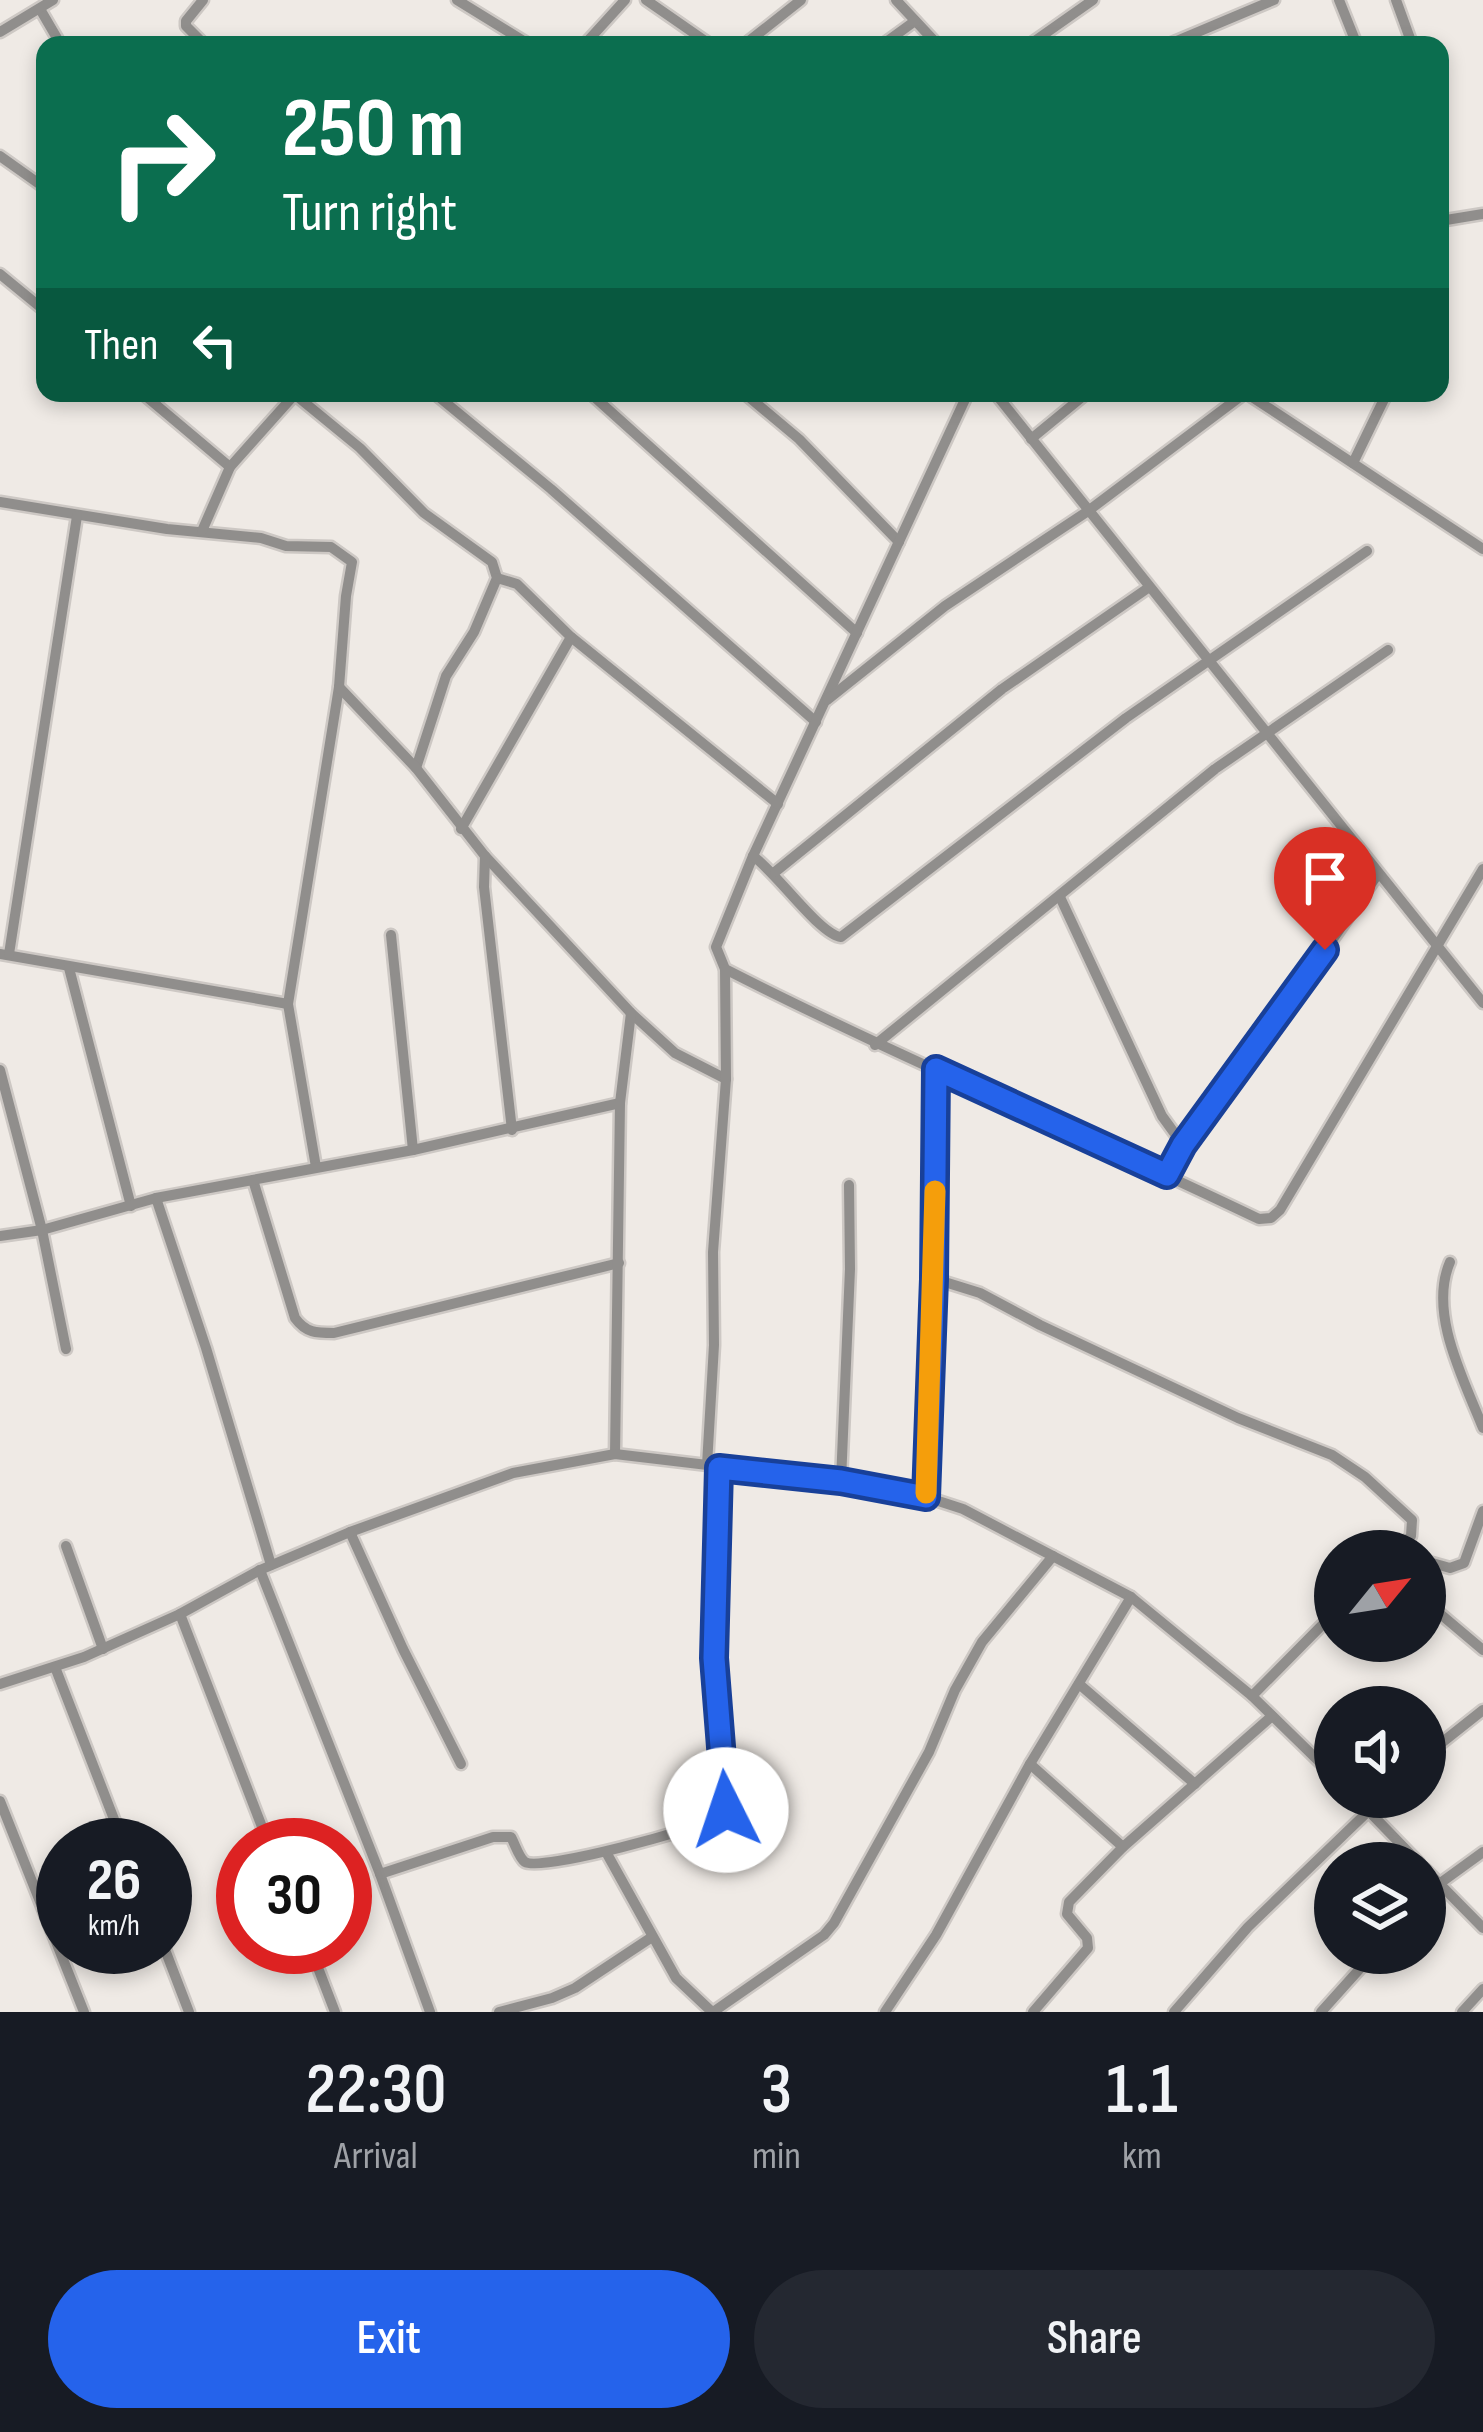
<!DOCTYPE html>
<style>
body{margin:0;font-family:"Sofia Sans Condensed",sans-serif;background:#242831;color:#f1f3f6;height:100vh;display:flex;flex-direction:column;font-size:45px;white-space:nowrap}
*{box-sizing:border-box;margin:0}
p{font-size:39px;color:#9ea1a6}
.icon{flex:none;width:66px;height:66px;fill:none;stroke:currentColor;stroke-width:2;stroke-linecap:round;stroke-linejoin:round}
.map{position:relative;height:2012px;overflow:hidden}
.sheet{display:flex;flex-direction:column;background:#171b24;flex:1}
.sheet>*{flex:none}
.top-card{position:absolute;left:36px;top:36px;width:1413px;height:366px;border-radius:24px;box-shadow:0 6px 18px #0003;background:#0b6e4f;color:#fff;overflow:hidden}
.needle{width:78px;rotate:60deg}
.tools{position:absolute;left:1314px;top:1530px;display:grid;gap:24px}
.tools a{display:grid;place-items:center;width:132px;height:132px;border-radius:50%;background:#171b24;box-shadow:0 6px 18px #0003;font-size:60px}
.speed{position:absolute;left:36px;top:1818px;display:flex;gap:24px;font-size:60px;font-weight:700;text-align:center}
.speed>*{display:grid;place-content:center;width:156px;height:156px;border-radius:50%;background:#171b24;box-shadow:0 6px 18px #0003;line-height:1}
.speed small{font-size:30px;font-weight:400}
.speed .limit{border:18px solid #d22;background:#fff;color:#111}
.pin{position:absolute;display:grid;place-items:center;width:102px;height:102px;color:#fff;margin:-123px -51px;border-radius:50% 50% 50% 0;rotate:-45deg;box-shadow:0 0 12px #0007}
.pin .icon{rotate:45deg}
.me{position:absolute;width:132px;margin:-66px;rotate:356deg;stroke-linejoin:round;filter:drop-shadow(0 0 9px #0008)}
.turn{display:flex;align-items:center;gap:42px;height:252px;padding:0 48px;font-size:54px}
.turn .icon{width:156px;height:156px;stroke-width:2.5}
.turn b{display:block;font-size:84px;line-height:102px}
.then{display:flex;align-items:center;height:114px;padding:0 48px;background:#0003;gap:24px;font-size:45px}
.eta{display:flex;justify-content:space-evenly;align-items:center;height:204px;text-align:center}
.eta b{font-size:72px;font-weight:600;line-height:84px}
.button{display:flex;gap:24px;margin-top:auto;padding:24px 48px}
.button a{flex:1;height:138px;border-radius:72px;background:#2563eb;color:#fff;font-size:48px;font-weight:600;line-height:138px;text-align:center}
.button a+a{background:#242831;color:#f1f3f6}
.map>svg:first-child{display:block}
</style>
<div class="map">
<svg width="1483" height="2012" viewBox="0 0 1483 2012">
<rect width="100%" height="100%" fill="#efeae5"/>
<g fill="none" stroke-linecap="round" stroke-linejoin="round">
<!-- minor casing -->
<g stroke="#cdc8c4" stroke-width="15">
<g id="minor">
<path d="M203,0l-17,21v5l19,19"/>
<path d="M457,0l73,45"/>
<path d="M646,0l65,45"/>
<path d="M896,0l42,45"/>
<path d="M1339,0l18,45"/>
<path d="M1396,0l16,44"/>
<path d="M40,9l21,36"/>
<path d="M0,32l53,-32"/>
<path d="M584,45l41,-45"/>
<path d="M744,45l57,-45"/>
<path d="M882,45l33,-24"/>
<path d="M1029,45l64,-45"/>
<path d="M1167,45l107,-45"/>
<path d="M0,156l45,32"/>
<path d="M1440,221l43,-7"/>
<path d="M0,274l45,37"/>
<path d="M142,393l88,74"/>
<path d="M293,393l67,55 64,65 68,49 5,16 -23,54 -28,44 -30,92"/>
<path d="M434,393l117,96 265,233"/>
<path d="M590,393l267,240"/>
<path d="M744,393l55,46 100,103"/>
<path d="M968,393l-215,463 -37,91 9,22c175,89 357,165 534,250l12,-1 9,-8 203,-341"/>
<path d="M995,393l488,610"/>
<path d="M1246,393l237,156"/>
<path d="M1031,439l56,-46"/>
<path d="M1353,463l34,-70"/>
<path d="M0,502l167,27 94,9 25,8 45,1 21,15 -6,34 -7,91 -51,317 28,163"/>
<path d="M202,531l28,-64 66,-74"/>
<path d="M497,578l20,6 54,53 207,167"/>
<path d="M339,687l77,81 69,88 146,157 44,40 51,26"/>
<path d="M827,700l118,-94 143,-95 157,-118"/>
<path d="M461,829l110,-192"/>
<path d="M485,856l-1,31 28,243"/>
<path d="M753,856c25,18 67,79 88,81l285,-219 241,-167"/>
<path d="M775,872l227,-183 146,-101"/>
<path d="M1060,897l102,219 21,29"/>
<path d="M391,935l22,215"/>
<path d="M0,954l288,50"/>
<path d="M9,954l68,-438"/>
<path d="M69,968l62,238"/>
<path d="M875,1045l340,-276 173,-119"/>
<path d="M0,1070l42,160 24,119"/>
<path d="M1167,1175l16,-30 64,-82 131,-189"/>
<path d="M253,1180l42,138c11,15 21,15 39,15l285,-70"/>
<path d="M156,1198l257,-48 207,-47"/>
<path d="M0,1236l42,-6 114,-32 50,150 65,217"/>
<path d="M1450,1262c-22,51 14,118 33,166"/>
<path d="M935,1279l45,14 60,32 198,93 94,37 33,22 47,43 -1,16 -15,15"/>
<path d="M615,1454l5,-351 11,-90"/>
<path d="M707,1465l7,-120 -1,-93 13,-173 -1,-110"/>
<path d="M841,1481l9,-212 -1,-84"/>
<path d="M926,1497l9,-218 1,-210"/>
<path d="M350,1532l53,117 58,115"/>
<path d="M66,1546l37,103"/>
<path d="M1425,1561l25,7 14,-5 19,-52"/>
<path d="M260,1570l120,304 50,138"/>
<path d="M1425,1601l58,49"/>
<path d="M180,1614l89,231"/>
<path d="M55,1667l69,178"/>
<path d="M0,1684l84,-27 96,-43 80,-44 90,-38 163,-59 102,-19 226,27 85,16 37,12 168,88 121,99 83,81"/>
<path d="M1079,1684l116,100"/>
<path d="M1252,1696l83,-84"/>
<path d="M1425,1756l58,-46"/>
<path d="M1030,1764l93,83"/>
<path d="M1355,1797l64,66"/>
<path d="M0,1801l84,211"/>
<path d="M606,1852l70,126 36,34"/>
<path d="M1425,1869l58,59"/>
<path d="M380,1874l113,-37h18c4,7 8,21 14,25 17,10 174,-34 197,-45l4,-16 -12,-143 5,-190"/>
<path d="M1439,1884l44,-32"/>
<path d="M1425,1905l19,-16"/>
<path d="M164,1947l25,65"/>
<path d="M310,1947l25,65"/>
<path d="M499,2012l53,-14 23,-10 77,-51"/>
<path d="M713,2012l111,-77 10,-12 95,-171 26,-62 27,-48 71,-86"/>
<path d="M885,2012l51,-77 94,-171 101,-167"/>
<path d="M1033,2012l55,-64 -1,-10 -20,-24 2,-12 54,-55 149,-131"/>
<path d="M1174,2012l74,-85 135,-130"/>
<path d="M1321,2012l53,-59"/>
<path d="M1462,2012l21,-23"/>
</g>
</g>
<!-- minor -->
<use href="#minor" stroke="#908e8c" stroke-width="10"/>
</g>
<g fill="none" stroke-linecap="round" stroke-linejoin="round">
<!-- route casing -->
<g stroke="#184099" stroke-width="30">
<path id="route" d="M726,1810l-12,-152 5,-190 122,13 85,16 8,-218 2,-210 231,106 16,-30 142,-195"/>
</g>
<!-- route -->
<use href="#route" stroke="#2563eb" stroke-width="21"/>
<!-- slow -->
<path stroke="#f59e0b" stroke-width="21" d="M926,1493l9,-302"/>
</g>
</svg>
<div class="tools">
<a><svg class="needle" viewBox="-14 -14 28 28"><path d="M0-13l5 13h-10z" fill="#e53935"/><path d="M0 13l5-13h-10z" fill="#9ea1a6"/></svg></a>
<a><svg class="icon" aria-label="sound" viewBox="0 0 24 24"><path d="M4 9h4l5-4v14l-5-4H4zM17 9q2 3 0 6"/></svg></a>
<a><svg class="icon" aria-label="layers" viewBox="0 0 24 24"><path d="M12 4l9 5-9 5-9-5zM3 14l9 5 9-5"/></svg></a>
</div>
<div class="speed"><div>26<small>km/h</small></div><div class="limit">30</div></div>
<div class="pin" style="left:1325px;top:950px;background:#d93025"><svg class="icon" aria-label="arrive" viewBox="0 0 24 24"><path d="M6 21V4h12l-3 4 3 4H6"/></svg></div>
<svg class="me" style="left:726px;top:1810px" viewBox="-20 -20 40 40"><circle r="19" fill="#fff"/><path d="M0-13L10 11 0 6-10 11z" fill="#2563eb"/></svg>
<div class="top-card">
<div class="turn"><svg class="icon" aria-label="right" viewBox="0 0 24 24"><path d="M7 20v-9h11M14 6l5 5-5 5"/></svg><div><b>250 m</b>Turn right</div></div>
<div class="then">Then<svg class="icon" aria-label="left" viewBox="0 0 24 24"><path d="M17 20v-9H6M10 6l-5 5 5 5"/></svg></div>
</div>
</div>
<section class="sheet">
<div class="eta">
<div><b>22:30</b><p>Arrival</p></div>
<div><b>3</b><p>min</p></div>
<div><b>1.1</b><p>km</p></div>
</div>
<div class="button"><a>Exit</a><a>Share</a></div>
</section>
